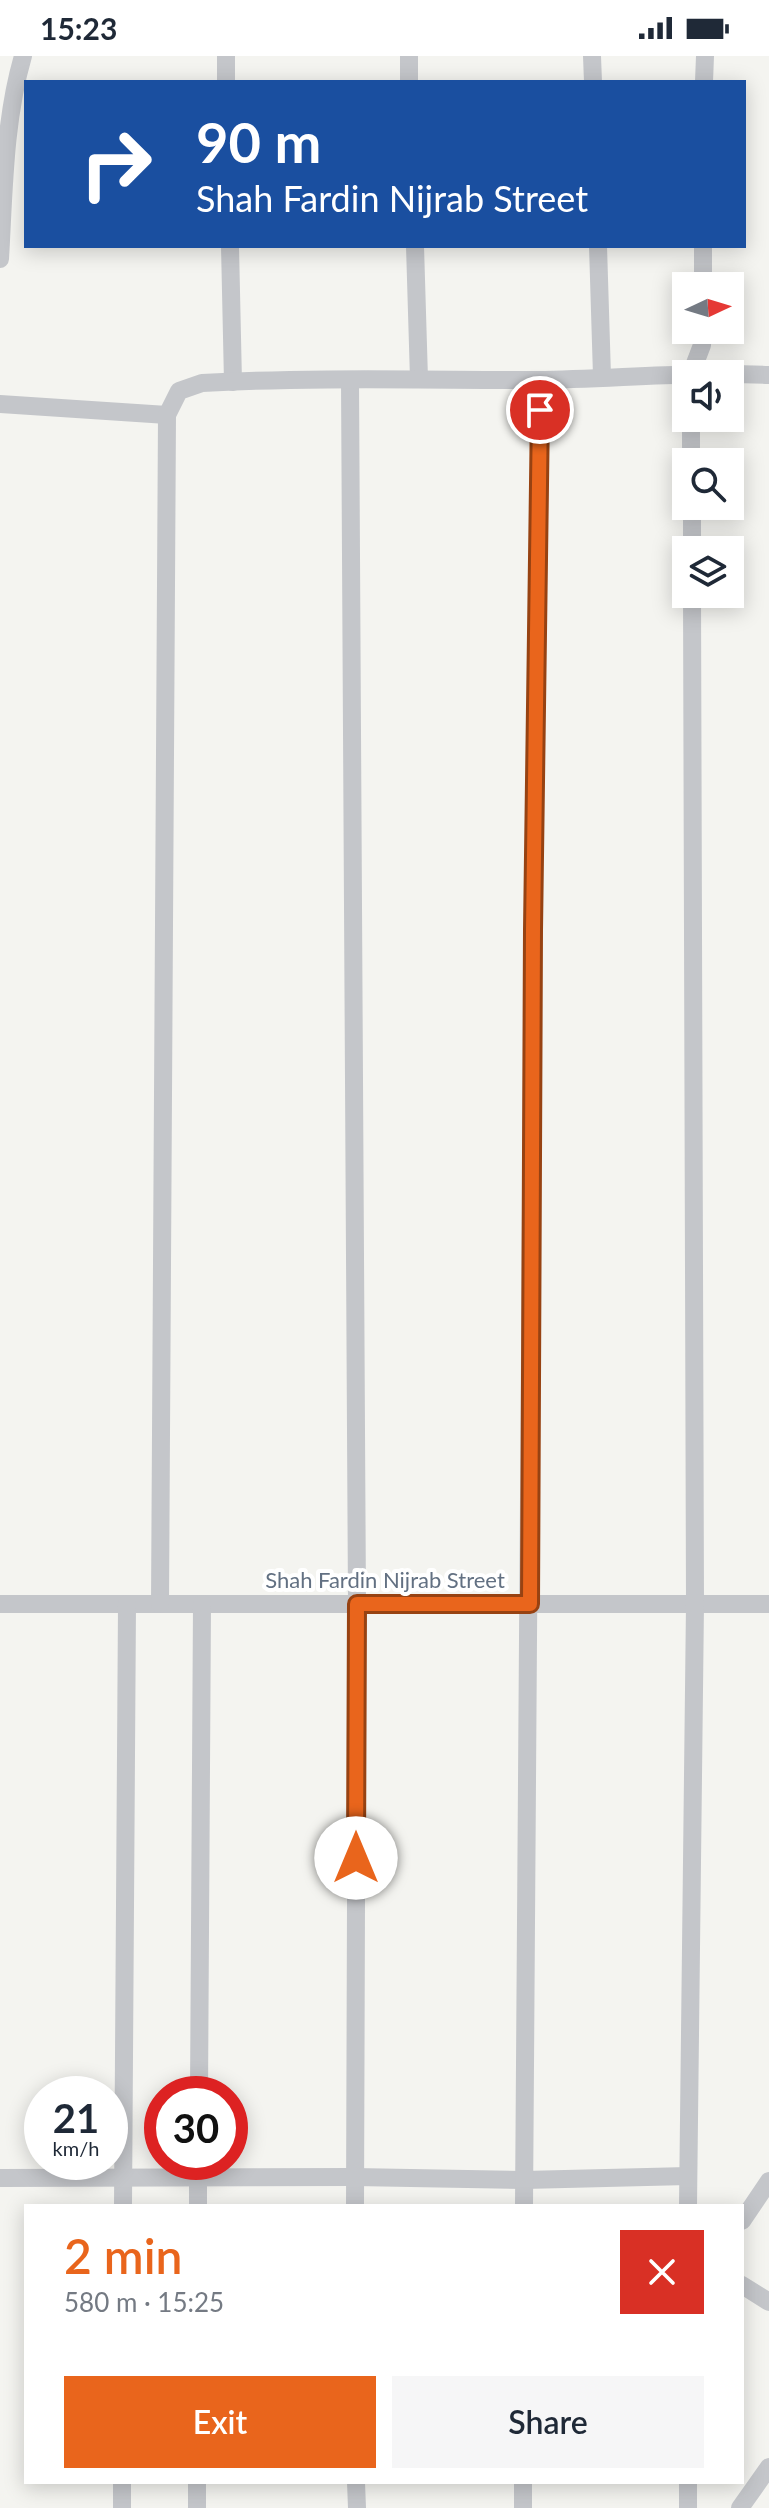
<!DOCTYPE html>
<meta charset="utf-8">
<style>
body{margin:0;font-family:Lato,sans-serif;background:#f6f6f7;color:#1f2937;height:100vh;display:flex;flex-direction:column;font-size:30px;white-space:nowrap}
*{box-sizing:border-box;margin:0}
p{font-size:26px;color:#747a83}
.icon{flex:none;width:44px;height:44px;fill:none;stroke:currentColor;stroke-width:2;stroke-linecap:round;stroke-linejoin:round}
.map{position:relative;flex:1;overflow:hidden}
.details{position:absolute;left:24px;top:2148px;width:720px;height:280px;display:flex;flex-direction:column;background:#fff;border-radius:0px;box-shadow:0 4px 20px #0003}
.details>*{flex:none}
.top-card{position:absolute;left:24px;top:24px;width:722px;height:168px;border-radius:0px;box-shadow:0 4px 20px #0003;background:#1a4fa0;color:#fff;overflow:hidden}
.needle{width:52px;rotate:86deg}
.buttons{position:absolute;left:672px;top:216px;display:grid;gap:16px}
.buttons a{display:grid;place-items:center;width:72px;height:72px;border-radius:0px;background:#fff;box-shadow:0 4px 20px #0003;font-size:40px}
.speed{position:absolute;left:24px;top:2020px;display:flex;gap:16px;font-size:40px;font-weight:700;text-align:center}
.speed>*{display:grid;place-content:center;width:104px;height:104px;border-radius:50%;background:#fff;box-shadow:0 4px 20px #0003;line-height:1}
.speed small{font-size:20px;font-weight:400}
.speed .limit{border:12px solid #d22;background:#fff;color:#111}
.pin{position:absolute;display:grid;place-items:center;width:68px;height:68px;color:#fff;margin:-34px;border:4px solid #fff;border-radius:50%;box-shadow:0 2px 8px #0007}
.me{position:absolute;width:88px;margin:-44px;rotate:0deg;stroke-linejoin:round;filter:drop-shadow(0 0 6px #0008)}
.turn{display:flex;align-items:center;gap:28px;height:168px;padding:0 40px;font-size:36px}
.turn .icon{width:104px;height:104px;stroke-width:2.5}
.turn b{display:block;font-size:56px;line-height:68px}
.round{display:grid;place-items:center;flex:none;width:84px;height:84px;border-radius:0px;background:#f6f6f7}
.headline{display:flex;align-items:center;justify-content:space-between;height:136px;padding:0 40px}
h1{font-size:48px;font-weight:600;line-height:60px;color:#e9651c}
.action{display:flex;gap:16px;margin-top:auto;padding:16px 40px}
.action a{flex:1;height:92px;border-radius:0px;background:#e9651c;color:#fff;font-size:32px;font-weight:600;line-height:92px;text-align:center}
.action a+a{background:#f6f6f7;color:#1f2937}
.status{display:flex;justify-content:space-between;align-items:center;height:56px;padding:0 40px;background:#fff;direction:ltr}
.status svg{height:22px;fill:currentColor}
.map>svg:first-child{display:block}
</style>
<div class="status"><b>15:23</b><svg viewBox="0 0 49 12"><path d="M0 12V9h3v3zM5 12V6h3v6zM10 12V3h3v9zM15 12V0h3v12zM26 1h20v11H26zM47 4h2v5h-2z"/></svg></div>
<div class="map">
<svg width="769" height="2452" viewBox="0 0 769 2452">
<rect width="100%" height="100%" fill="#f4f4f0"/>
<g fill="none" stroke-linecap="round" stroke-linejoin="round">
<!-- minor -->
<g stroke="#c4c6ca" stroke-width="18">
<path d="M226,0v26"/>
<path d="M409,0v26"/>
<path d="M592,0l1,26"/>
<path d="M704,26l1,-26"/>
<path d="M230,190l3,136"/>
<path d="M415,190l4,133"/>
<path d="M598,190l4,130"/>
<path d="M0,203c4,-68 4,-138 23,-203"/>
<path d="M703,230v-40"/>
<path d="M691,318l11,-29 1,-15"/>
<path d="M350,325l7,1223 -2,602"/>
<path d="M0,348l167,11"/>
<path d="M691,362v44"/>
<path d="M692,450v44"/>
<path d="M0,1548h769"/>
<path d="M160,1548l7,-1189 12,-24 23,-8c111,-6 224,-3 335,-3 78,-1 154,-9 232,-5"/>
<path d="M199,2038l3,-490"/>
<path d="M0,2122l354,-1 170,3 164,-4"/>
<path d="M123,2150l4,-602"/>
<path d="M198,2150v-44"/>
<path d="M524,2150l9,-1276 8,-550"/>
<path d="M688,2150l7,-602 -3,-1010"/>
<path d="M742,2165l27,-40"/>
<path d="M742,2229l27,17"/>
<path d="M356,2426l1,26"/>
<path d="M688,2426v26"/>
<path d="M122,2452v-26"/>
<path d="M197,2452v-26"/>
<path d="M523,2452v-26"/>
<path d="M740,2452l29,-41"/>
</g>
</g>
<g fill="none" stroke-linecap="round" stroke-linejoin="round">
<!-- route casing -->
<g stroke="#974212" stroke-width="20">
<path id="route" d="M356,1802l1,-254h173l3,-674 7,-520"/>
</g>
<!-- route -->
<use href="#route" stroke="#e9651c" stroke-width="14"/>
</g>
<g text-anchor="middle" stroke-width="8" stroke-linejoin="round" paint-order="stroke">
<!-- street labels -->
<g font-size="22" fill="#627082" stroke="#fff">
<text x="385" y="1532">Shah Fardin Nijrab Street</text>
</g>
</g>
</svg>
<div class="buttons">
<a><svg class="needle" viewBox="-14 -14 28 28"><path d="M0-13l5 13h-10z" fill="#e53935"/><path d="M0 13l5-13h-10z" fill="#747a83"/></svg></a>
<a><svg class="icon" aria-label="sound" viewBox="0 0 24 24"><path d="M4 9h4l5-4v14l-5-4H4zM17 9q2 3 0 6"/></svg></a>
<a><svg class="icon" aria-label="search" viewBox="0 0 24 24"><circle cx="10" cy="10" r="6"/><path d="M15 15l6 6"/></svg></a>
<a><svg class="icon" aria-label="layers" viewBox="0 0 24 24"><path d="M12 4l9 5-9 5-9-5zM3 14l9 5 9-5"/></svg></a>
</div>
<div class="speed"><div>21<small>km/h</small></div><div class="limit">30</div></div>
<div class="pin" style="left:540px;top:354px;background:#d93025"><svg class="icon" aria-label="arrive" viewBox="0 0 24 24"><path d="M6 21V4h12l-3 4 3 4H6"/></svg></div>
<svg class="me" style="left:356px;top:1802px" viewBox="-20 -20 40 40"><circle r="19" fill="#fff"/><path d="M0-13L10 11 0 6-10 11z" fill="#e9651c"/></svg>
<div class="top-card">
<div class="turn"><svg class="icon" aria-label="right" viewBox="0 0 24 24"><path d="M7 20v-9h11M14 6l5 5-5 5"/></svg><div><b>90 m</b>Shah Fardin Nijrab Street</div></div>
</div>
<section class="details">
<div class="headline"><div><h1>2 min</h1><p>580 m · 15:25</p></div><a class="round" style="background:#d93025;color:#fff"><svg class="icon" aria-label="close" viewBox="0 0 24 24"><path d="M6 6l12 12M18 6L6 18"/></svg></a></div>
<div class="action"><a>Exit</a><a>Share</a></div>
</section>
</div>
